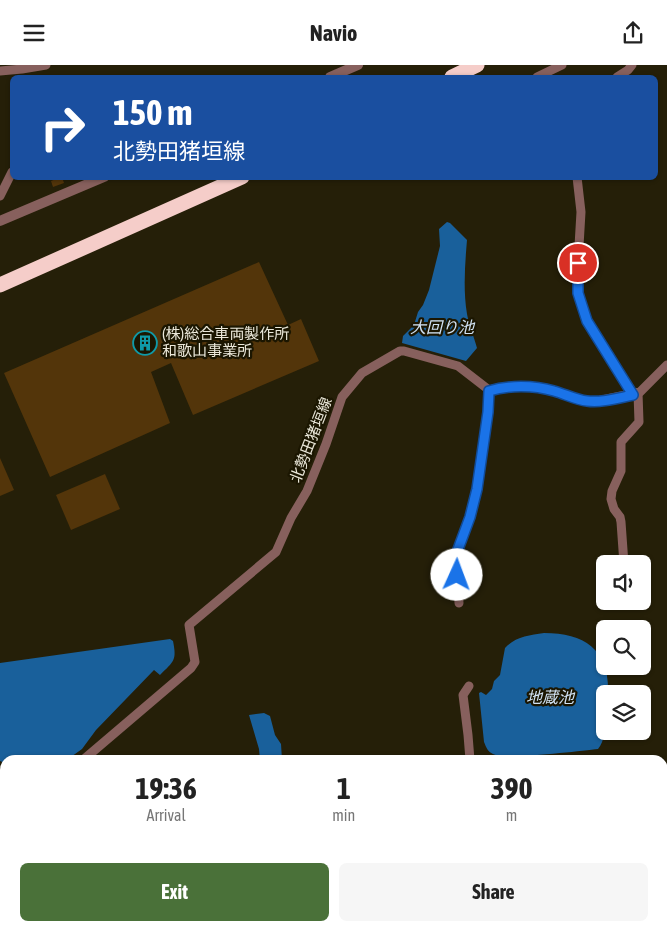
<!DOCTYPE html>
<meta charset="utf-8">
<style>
body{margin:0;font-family:"Asap Condensed","Noto Sans JP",sans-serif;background:#f6f6f6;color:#222;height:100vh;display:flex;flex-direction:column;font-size:19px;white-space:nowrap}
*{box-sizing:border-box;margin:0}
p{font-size:16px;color:#767676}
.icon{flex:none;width:28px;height:28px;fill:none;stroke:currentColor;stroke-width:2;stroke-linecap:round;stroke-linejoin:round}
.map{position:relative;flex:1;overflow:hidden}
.drawer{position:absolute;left:0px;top:690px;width:668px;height:176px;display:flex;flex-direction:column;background:#fff;border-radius:15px 15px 0 0;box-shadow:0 1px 4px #0004}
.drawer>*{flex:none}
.banner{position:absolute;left:10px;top:10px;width:648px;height:105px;border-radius:8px;box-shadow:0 1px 4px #0004;background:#1a4fa0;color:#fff;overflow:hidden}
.buttons{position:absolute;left:596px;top:490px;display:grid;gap:10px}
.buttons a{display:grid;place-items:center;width:55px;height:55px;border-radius:8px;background:#fff;box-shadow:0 1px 4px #0004;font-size:25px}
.pin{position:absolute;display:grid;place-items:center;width:42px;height:42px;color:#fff;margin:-21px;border:2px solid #fff;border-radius:50%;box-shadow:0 1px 5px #0007}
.me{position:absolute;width:55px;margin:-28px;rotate:2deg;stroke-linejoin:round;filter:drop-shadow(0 0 4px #0008)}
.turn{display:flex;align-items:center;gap:18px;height:105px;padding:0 20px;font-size:22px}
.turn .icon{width:65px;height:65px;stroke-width:2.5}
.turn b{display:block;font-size:35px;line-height:42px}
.eta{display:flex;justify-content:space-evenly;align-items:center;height:85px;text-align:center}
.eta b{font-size:30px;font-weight:700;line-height:35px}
.primary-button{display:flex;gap:10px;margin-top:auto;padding:10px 20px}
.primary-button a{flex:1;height:58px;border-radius:8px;background:#4a7139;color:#fff;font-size:20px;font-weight:700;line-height:58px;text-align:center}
.primary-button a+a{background:#f6f6f6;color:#222}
header{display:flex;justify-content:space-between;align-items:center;height:65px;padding:0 20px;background:#fff;font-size:22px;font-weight:700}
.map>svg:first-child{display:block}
</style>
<header><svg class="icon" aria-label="menu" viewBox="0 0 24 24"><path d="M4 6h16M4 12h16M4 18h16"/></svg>Navio<svg class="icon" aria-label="share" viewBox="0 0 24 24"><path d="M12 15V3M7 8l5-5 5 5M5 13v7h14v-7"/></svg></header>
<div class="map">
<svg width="667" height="866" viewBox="0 0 667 866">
<rect width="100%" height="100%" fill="#251f08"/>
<!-- water -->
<g fill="#19609b">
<path d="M447,157l3,1 17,17c-2,24 -4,50 0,74 2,11 7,23 10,34l-11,13 -64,-18 1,-7 11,-11 4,-13 5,-7 6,-15 11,-44 -1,-17z"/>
<path d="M544,568c42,0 66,18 64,61h-3c0,16 4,42 -7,55 -18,2 -93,11 -105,5 -5,-2 -7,-7 -9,-12l-5,-49 2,-1 5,3 6,-6 2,-8 6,-6 5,-27c10,-11 24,-13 39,-15z"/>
<path d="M170,574l3,2c4,20 1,20 -13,34l-6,-5 -58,60 -14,19 -14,10 -63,1v3l-5,-2v-98z"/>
<path d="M264,648l6,3 5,19 6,9 1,16h-22l-1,-11 -10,-34z"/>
<path d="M88,861h37v5h-42z"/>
<path d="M158,861h54l-4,5h-52z"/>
</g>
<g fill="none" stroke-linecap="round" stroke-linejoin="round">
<!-- stream -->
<g stroke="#19609b" stroke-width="2.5">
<path d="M0,772l5,14"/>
<path d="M16,866l3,-5"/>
</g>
</g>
<!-- building -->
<g fill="#53350a">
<path d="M55,112h7l2,6 -11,4 -2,-6 5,-2z"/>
<path d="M259,197l29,63 13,-6 18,42 -126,54 -22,-52 -20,9 19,51 -120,54 -46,-104z"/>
<path d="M0,393l14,32 -14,6z"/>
<path d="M105,409l15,35 -49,21 -15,-35z"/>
</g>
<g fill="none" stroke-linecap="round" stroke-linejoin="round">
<!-- minor -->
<g stroke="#87605d" stroke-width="9">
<path d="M0,6l22,-2 24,-4"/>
<path d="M537,12l25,-12"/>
<path d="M617,12l11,-7 4,-5"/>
<path d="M577,112l4,35 -4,68 1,13 9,28 46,74"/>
<path d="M0,131l12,-24"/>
<path d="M624,499l-3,-42 -1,-5 -6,-8 -3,-10 1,-8 9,-20v-29l18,-20 -1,-29"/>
<path d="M459,538l-3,-43 1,-8 13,-35 7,-28 11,-77 1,-22"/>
<path d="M612,540l1,-4"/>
<path d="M469,621l-6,9 5,40 2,25"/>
<path d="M83,695l108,-92 4,-6 -6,-37 87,-73 15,-34 16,-27 19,-47 16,-47 20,-24 38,-22h4l54,15 31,24 8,-2 29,-1 26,3 34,11h11l43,-9 27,-27"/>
<path d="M0,708l5,3"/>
<path d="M606,861l1,5"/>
<path d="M466,866v-5"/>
</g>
<!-- tertiary -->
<g stroke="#87605d" stroke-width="10">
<path d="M330,12l28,-12"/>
<path d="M0,156l104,-44"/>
</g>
<!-- primary -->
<g stroke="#f2a09a" stroke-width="12">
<path d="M662,832l5,-1"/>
<path d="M481,866l14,-5"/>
</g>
<!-- motorway -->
<g stroke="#f5cdc9" stroke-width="15">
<path d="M452,12l25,-12"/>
<path d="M0,220l242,-108"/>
</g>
</g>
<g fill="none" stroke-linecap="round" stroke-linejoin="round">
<!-- route casing -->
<g stroke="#114b97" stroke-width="12">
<path id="route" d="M457,510v-23l13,-35 7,-28 11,-77 1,-21c19,-6 45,-6 65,0 11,3 22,9 33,10 15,2 31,-3 46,-6l-46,-74 -9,-28v-30"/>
</g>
<!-- route -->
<use href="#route" stroke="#1a73e8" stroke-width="9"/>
</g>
<!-- icons -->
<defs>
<g id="building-ring" transform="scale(1.25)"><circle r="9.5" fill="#1b1601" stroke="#0f9aa8" stroke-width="1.5"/><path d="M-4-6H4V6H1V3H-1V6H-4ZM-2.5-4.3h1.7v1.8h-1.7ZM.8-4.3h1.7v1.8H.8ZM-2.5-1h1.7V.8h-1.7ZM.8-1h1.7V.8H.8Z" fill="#0f9aa8"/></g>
</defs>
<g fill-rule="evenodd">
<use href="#building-ring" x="145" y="278"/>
</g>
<g text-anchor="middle" stroke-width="4.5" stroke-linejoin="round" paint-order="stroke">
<!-- poi labels -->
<g font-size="15" fill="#ebe8da" stroke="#1b1601" text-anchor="start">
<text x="162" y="274">(株)総合車両製作所<tspan x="162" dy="17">和歌山事業所</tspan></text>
</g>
<!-- street labels -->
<g font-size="15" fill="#ebe8da" stroke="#1b1601">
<text transform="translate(311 375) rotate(-69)" y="5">北勢田猪垣線</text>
</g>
<!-- water labels -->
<g font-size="16" font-style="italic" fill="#d1e2f3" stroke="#1b1601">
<text x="442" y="268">大回り池</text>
<text x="550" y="638">地蔵池</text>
</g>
</g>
</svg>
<div class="buttons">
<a><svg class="icon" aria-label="sound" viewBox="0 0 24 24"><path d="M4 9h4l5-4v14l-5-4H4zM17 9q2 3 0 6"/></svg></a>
<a><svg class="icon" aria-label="search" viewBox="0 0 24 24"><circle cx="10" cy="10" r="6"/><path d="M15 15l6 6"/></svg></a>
<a><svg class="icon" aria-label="layers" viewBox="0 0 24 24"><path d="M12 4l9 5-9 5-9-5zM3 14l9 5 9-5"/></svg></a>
</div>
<div class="pin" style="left:578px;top:198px;background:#d93025"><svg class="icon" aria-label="arrive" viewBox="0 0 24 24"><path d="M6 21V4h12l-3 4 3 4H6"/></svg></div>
<svg class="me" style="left:457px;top:510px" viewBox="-20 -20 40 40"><circle r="19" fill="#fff"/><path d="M0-13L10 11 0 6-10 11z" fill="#1a73e8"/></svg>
<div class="banner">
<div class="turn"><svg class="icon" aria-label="right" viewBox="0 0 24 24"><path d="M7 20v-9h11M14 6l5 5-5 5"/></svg><div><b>150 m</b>北勢田猪垣線</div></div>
</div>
<section class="drawer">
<div class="eta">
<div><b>19:36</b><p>Arrival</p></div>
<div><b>1</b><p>min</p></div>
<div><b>390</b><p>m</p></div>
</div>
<div class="primary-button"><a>Exit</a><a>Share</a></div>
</section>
</div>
